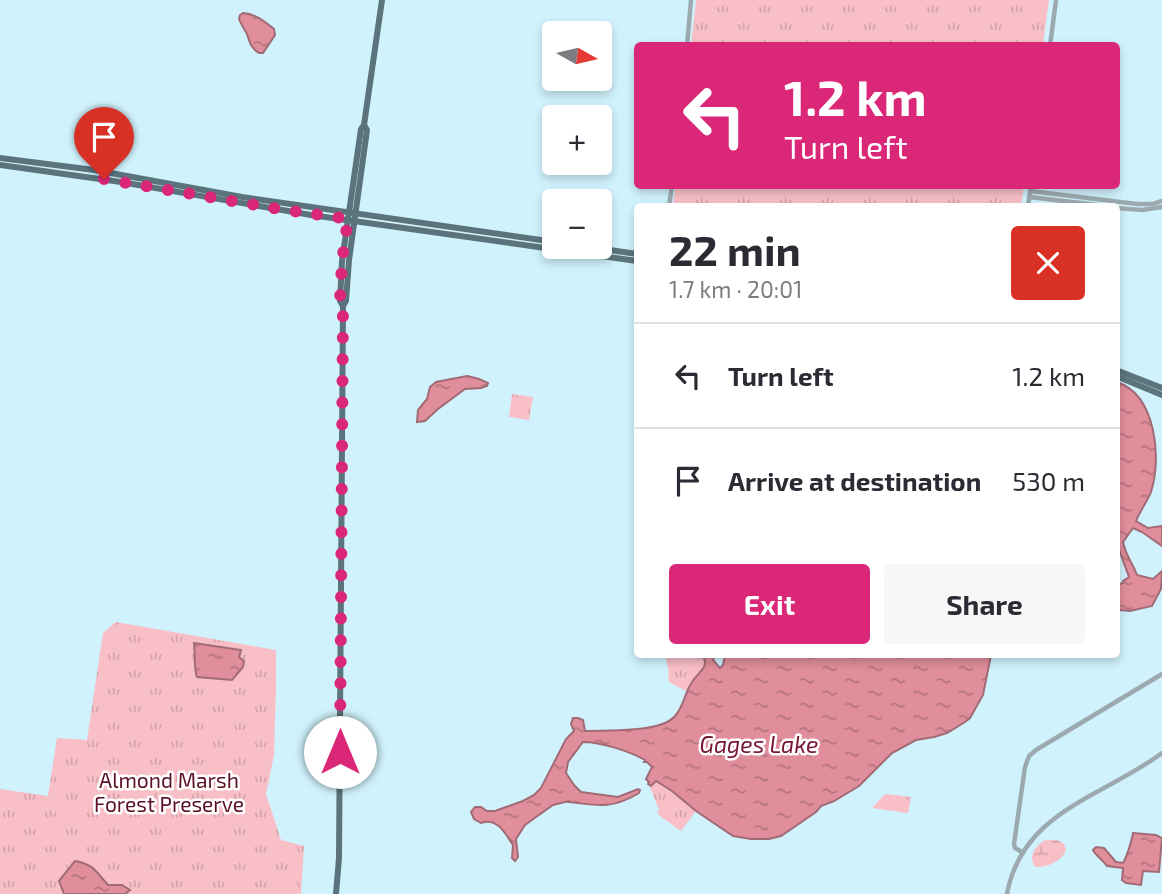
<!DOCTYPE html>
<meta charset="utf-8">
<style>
body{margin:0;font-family:"Exo 2",sans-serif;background:#f7f7f7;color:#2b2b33;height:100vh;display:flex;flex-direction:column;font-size:26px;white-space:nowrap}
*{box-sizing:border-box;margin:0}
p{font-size:23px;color:#7c7c81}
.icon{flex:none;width:38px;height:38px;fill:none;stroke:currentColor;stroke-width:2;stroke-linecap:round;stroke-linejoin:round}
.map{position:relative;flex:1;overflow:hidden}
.sheet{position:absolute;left:634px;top:203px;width:486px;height:455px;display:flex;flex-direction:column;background:#fff;border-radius:7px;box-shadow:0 4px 10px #0003}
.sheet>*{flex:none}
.guide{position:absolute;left:634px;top:42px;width:486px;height:147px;border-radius:7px;box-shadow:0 4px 10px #0003;background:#db2777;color:#fff;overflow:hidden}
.needle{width:46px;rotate:98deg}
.fabs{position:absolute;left:542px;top:21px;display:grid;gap:14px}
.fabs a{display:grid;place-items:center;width:70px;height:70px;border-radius:7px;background:#fff;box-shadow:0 4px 10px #0003;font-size:35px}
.pin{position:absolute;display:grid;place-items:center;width:60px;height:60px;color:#fff;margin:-72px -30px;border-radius:50% 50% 50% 0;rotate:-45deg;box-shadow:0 0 7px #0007}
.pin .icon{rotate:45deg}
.me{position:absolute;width:77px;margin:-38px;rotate:0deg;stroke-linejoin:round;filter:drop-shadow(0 0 5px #0008)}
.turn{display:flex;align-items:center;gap:24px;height:147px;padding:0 35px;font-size:32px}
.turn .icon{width:91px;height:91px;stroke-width:2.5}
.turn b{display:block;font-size:49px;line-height:60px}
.round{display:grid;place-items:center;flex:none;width:74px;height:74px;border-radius:7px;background:#f7f7f7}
.overview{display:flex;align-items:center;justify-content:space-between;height:119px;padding:0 35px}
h1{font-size:42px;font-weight:700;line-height:52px}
.primary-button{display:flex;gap:14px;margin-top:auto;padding:14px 35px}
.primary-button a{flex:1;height:80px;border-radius:7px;background:#db2777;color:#fff;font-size:28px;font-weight:700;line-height:80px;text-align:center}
.primary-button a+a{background:#f7f7f7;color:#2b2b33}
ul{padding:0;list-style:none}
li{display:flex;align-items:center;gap:21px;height:105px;padding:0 35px;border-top:2px solid #e1e1e2}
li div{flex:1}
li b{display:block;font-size:26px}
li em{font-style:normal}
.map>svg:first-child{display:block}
</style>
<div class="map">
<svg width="1162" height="894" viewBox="0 0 1162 894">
<defs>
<pattern id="grass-tufts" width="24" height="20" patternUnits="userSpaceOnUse" patternTransform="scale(1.75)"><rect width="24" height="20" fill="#f9bfc7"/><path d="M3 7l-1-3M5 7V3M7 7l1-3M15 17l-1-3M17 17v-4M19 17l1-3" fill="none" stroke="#d4a4aa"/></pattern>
<pattern id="wetland-marsh" width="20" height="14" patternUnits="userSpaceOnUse" patternTransform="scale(1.75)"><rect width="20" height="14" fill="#f9bfc7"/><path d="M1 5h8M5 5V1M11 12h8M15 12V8" fill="none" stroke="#d4a4aa"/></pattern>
<pattern id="water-ripples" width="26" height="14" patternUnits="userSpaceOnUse" patternTransform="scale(1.75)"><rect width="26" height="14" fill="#e08e9b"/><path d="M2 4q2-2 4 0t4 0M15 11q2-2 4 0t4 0" fill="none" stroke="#b4737e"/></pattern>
</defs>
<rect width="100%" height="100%" fill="#d0f2fc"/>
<!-- grass -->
<g fill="url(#grass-tufts)">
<path d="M696,0h353l-6,45 -352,1z"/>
<path d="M675,186h349l-3,20h-348z"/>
<path d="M512,394l21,3 -4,23 -20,-3z"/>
<path d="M116,622l160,28v38l-2,67 -8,39 15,46 23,6 -3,48h-301v-105l48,7 9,-58 30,2 16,-107z"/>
<path d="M665,655h38l3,8 -15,21 -3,8 -19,-10 -1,-15z"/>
<path d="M656,781l16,10 24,20 -15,20 -21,-15 -3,-4 2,-2 -9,-23z"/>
<path d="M885,794l26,3 -3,16 -36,-5z"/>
</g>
<!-- wetland -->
<path fill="url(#wetland-marsh)" d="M1045,840h12l7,4 2,6c-4,11 -20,18 -31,17 -7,-11 0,-21 10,-27z"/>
<!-- water -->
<g fill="url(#water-ripples)" stroke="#a16b76" stroke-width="2">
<path d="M243,13c13,1 22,9 31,16l1,6 -12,18h-4c-8,-5 -9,-10 -12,-19 -3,-5 -6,-10 -8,-15l1,-4z"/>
<path d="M467,376l12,3 9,4 -1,3 -6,2 -16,1 -27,20 -13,12 -8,1 1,-12 9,-11 3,-12 6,-5z"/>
<path d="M1117,382c39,13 45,76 34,110 -4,10 -11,19 -15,29l12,7 14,-2v20l-20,-14 -9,-4 -10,14c3,15 9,19 14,33l16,4 9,-8 -1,18 -9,17 -22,5 -10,-1 -3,-5v-20l6,-2v-2l6,-4 -12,-33z"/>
<path d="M194,643l47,7 -2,7 5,4 -1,6 -11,13 -35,-3c-3,-6 -2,-25 -3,-34z"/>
<path d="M703,655h12l-2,5 7,8 3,-3 2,-10h266l-8,40 -13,23 -5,4 -18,11 -13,4 -18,3 -24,13 -33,33 -25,15 -13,5 -5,6 -35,24 -12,3h-18l-18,-3 -37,-25 -24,-20 -16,-10 -5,5 -3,-2 1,-2 -3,-3 6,-12 -5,-5h-3l1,-2c-16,-9 -44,-18 -62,-18l-15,20 -2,11 8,12 7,7 37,5 20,-8 2,1 -1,3c-26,16 -40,13 -70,9v-1l-16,4 -28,20 -9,14 2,18 -3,4 -3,-3 1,-13c-8,-12 -16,-28 -32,-22l-7,-4 -3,-7 4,-5h6l6,4h8l28,-10 11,-6 7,-7 25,-49 8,-8 -3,-7 2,-6h5l5,2 2,11c22,-1 76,2 90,-15 9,-10 10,-24 17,-34 8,-12 17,-14 11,-27z"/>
<path d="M1133,833l23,2 6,3 -3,34 -16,-1 -2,14 -15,-2 -4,-3 1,-12 -16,-2c-4,-6 -11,-10 -14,-16l3,-3 8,1 12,14 7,1c3,-4 9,-23 10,-30z"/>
<path d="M75,861c19,3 22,12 33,24h14l8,5 -5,4h-61l-5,-13z"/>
</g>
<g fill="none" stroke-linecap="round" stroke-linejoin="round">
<!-- minor -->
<g stroke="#9caaaf" stroke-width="4.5">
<path d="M687,46l4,-46"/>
<path d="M1050,46l6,-46"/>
<path d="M1030,191l107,13h16l9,-3"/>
<path d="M1029,197l78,9"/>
<path d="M669,206l3,-20"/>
<path d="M1028,206l3,-20"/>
<path d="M1116,208l26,2 20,-3"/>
<path d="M1022,852l-7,-4 -1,-4 11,-77 4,-11 7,-6 126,-76"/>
<path d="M1007,894c15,-83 96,-97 155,-141"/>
</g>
<!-- major -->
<g stroke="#5b747c" stroke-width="6">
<path d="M0,158l94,12 148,27 313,45"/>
<path d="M0,165l121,17 190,33 326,46"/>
<path d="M589,247l48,7"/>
<path d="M343,306l3,-5 3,-41 18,-130 -3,-5"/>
<path d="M1116,370l46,18"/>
<path d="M1116,376l46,19"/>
<path d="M336,894l3,-36 4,-552 -3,-5 2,-40 19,-132 3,-4 18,-125"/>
</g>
</g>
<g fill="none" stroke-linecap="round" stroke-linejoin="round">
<!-- route -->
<path stroke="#db2777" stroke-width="12" stroke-dasharray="0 21.6" d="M104,179l175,30 69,10 -6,42 -2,39 3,6 -3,446"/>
</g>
<g text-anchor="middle" stroke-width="5" stroke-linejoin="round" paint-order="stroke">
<!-- park labels -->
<g font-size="21" fill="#5a1125" stroke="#fff">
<text x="169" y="788">Almond Marsh<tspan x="169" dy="24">Forest Preserve</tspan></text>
</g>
<!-- water labels -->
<g font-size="23" font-style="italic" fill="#771532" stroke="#fff">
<text x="759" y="753">Gages Lake</text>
</g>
</g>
</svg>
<div class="fabs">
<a><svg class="needle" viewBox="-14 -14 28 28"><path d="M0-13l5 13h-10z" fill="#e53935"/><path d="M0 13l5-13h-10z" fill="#7c7c81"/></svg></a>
<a>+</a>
<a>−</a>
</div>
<div class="pin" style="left:104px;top:179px;background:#d93025"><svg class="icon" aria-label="arrive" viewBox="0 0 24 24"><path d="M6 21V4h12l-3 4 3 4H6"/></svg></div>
<svg class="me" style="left:340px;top:752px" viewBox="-20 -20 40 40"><circle r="19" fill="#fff"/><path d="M0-13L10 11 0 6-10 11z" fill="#db2777"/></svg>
<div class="guide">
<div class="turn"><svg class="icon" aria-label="left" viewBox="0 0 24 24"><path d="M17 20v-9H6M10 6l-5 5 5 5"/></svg><div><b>1.2 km</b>Turn left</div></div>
</div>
<section class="sheet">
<div class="overview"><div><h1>22 min</h1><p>1.7 km · 20:01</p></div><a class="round" style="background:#d93025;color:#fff"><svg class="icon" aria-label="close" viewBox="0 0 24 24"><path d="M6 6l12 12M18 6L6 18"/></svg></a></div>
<ul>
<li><svg class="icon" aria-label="left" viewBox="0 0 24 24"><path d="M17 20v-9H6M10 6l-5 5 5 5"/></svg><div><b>Turn left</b></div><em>1.2 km</em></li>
<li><svg class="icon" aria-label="arrive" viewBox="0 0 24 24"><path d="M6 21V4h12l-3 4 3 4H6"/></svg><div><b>Arrive at destination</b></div><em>530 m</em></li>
</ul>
<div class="primary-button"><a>Exit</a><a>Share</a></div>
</section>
</div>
